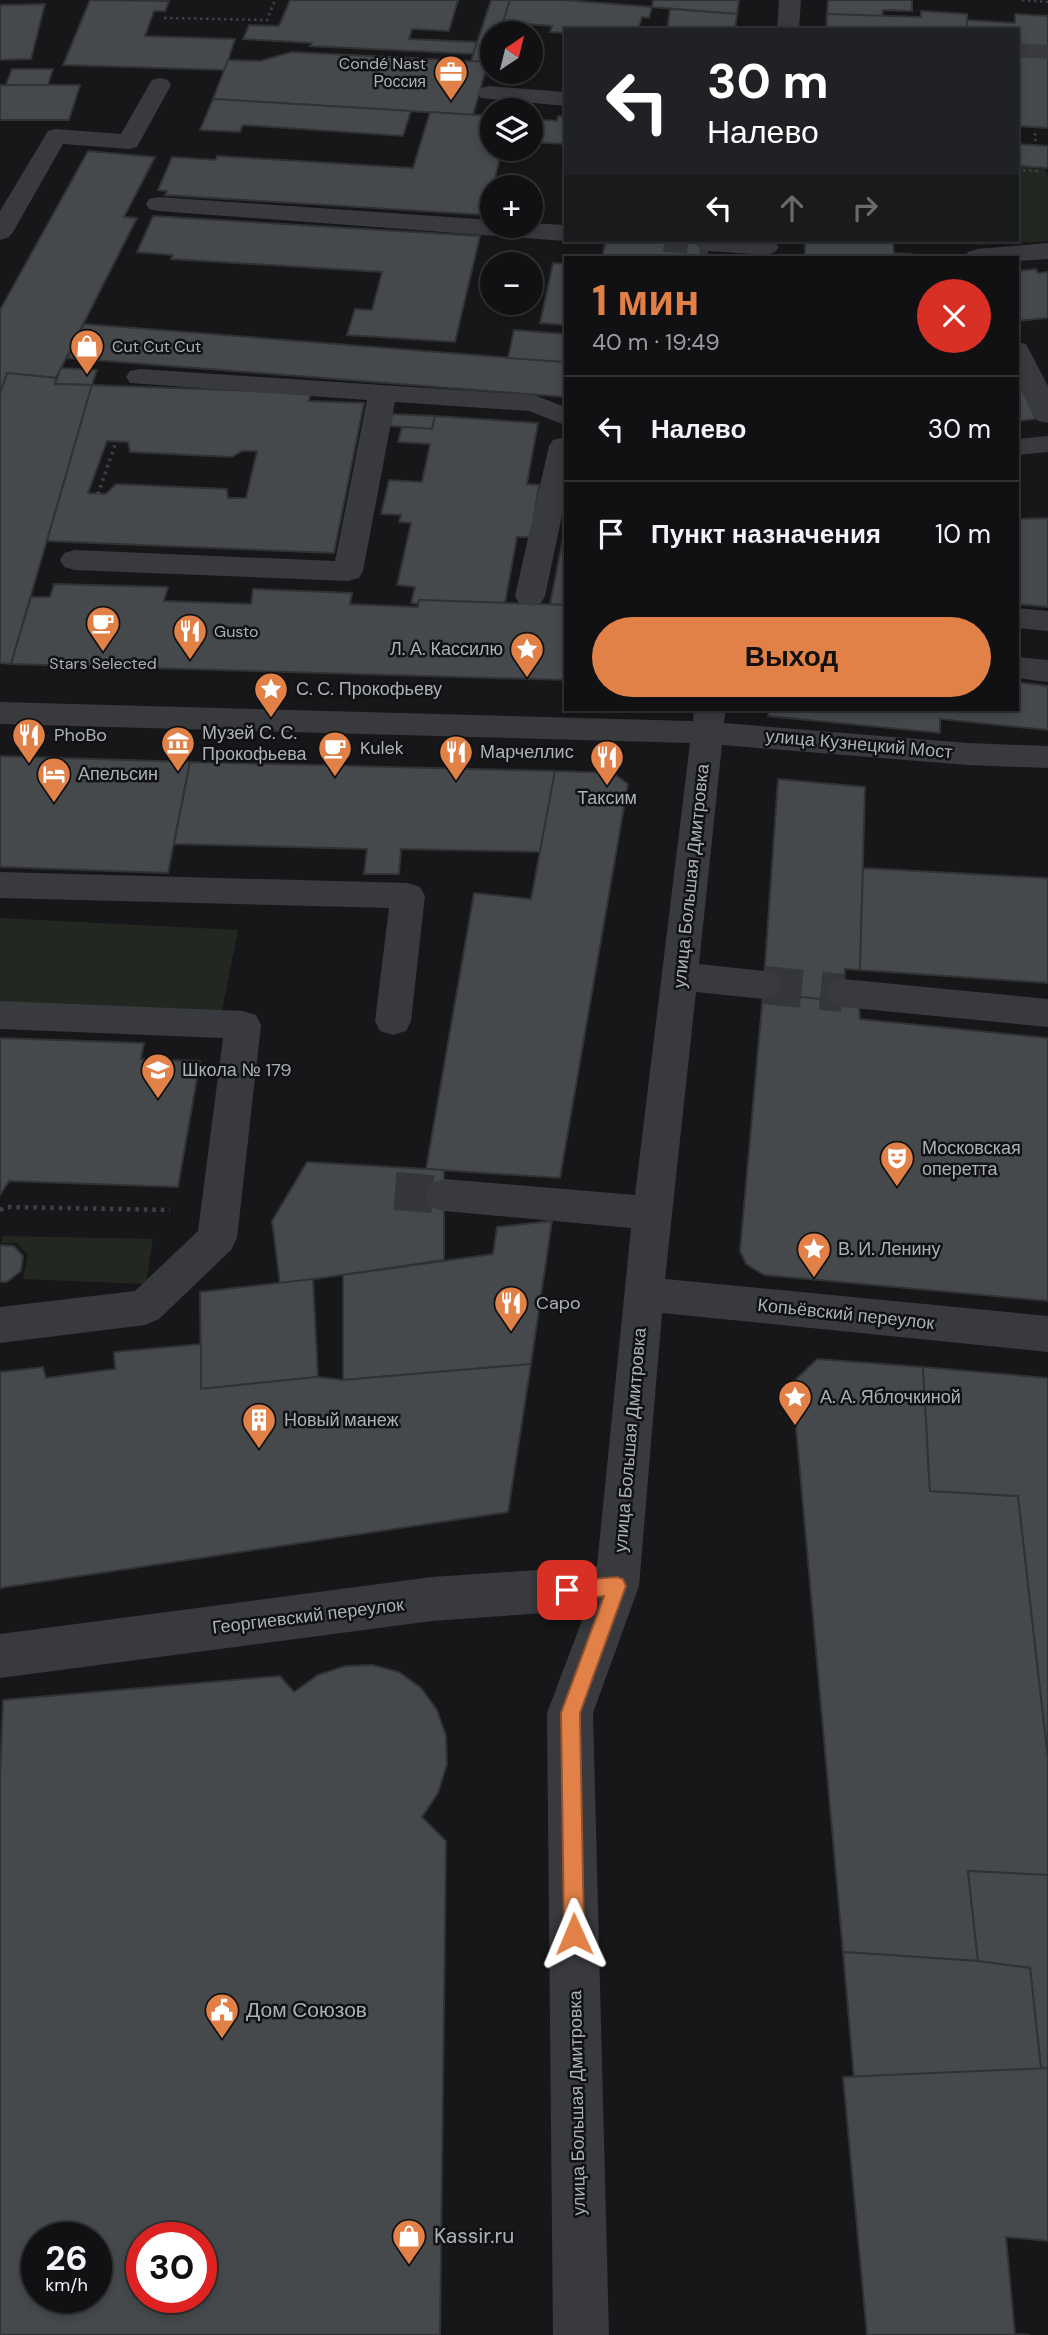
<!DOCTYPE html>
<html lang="ru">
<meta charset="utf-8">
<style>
body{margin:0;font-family:"DM Sans",sans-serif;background:#1a1a1c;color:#f1f3f6;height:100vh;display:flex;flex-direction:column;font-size:26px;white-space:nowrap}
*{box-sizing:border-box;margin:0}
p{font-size:23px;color:#9c9da0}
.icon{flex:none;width:38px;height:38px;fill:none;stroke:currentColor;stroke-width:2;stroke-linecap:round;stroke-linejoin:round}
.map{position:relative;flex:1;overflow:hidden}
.drawer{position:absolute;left:564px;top:256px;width:455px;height:455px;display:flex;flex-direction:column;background:#111113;border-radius:0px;box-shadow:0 4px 10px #0003,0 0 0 2px #303133}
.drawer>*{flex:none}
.hud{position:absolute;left:564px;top:28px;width:455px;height:214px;border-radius:0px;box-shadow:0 4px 10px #0003,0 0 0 2px #303133;background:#202124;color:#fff;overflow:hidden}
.needle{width:46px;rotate:35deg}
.buttons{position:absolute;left:480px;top:21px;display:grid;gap:14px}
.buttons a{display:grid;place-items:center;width:63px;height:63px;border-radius:50%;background:#111113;box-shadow:0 4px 10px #0003,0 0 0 2px #303133;font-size:35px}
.speed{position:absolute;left:21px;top:2222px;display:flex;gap:14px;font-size:35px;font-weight:700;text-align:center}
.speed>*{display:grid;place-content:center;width:91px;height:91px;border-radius:50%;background:#111113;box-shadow:0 4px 10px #0003,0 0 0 2px #303133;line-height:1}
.speed small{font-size:18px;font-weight:400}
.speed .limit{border:10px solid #d22;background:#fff;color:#111}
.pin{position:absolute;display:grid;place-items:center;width:60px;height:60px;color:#fff;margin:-30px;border-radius:14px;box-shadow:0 4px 10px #0006}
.me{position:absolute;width:77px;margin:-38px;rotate:359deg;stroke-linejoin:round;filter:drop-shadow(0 0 5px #0008)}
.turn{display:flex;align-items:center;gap:24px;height:147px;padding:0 28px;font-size:32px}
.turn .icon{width:91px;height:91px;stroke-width:2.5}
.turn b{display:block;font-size:49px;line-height:60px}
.lanes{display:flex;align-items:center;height:66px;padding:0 28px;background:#0003;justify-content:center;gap:35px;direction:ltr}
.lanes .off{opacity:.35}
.round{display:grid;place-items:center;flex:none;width:74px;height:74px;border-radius:37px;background:#1a1a1c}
.headline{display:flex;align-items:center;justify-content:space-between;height:119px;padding:0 28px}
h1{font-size:42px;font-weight:700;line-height:52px;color:#e18047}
.button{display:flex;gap:14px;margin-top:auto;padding:14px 28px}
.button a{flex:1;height:80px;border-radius:42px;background:#e18047;color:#111;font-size:28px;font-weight:700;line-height:80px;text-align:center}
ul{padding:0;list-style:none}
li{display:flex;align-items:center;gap:21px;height:105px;padding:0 28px;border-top:2px solid #303133}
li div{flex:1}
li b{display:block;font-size:26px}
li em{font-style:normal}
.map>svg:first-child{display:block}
</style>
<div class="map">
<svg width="1048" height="2335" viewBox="0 0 1048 2335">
<rect width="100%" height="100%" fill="#171719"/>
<!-- green -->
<g fill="#222821">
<path d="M1017,167l28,2 3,7v65l-68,4 -72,-5h109z"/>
<path d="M0,918l238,12 -17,85 -221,-12z"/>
<path d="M3,1236l150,3 -7,45 -123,-5 5,-24 -11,-12h-16z"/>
</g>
<!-- building -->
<g fill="#46494b" stroke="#313234" stroke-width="2" fill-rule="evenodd">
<path d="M90,0l79,1 -4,10h-11l-9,25 90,3 -10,31 -162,-5z"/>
<path d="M290,0h168l-9,31 -37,-2 -3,10 68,3 -4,12 -163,-8 2,-3 -69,-4 6,-14 30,1z"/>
<path d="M491,0h19l-8,27 29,2 -2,4h-37v29l-21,-1z"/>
<path d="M510,0h54l88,7 -3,11 -7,-1 -4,13h-73v3l-15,-1 2,-6 -49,-4z"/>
<path d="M653,0h86l-2,14 -85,-7z"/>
<path d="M828,0h84v11l-29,-1 -1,7 -55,-3z"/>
<path d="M45,4l-14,55 -31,1v-55z"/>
<path d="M670,9l67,5 -2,16h-68z"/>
<path d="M921,11l46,3v16h-141l1,-16 94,3z"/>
<path d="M1015,14l33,2v33l-31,-2v-17h-50v-10l48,3z"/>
<path d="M292,52l196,10 -15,53 -260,-16 15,-39 32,1z"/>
<path d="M1017,55l31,2v71l-29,-2z"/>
<path d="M12,69h41l-5,16h-42z"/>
<path d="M0,85h80l-11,35h-69z"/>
<path d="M213,99l198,12 -8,25 -160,-11 -3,7 -40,-2z"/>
<path d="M430,112l62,4v33h10l-16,66 -321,-20 2,-4 -9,-1 14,-33 44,3 1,-4 196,12z"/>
<path d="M558,116l7,1v27l-35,-2v-23l27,2z"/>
<path d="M1017,144l31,2v22l-31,-2z"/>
<path d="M88,151l67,6 -31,60 13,1 -81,160 -49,-5 -7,21v-84z"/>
<path d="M153,216l327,20 -25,106 -108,-7 8,-26 17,1 10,-38 -211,-13 2,-4 -36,-3z"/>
<path d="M606,240h103l-3,17h-104z"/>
<path d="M805,240l88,1 1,12 18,1v3h-107z"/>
<path d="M553,263l12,1v61l-25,-2z"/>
<path d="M1036,269l2,4 10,-1v46l-31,3v-50z"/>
<path d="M84,324l481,38v35l-497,-39z"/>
<path d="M514,330l51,4v28l-57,-4z"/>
<path d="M61,368l36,2 -5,15 -37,-1z"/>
<path d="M7,373l49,5 -1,6 37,1 -81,279 -11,-1v-269z"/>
<path d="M1017,378l19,41 -19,2z"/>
<path d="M92,385l219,8 -2,8 55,2 -30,150 -287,-12zM107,441l21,1 2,10 102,5 10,-6h15l-11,47h-18l-1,-9 -111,-5 -10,10 -18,-1z"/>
<path d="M392,414l43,2 -3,13 -42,-3z"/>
<path d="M435,416l103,7 -11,61 12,1 -8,52h-14l-12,66 -86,-3 -1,4 -7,-1 4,-16 -18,-2 14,-62 -12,-1 2,-7 -20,-1 8,-34 33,2 8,-38 -32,-2 4,-15 30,2z"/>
<path d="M1048,518v89l-31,-3v-85z"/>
<path d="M565,528v77l-15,-1z"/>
<path d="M54,584l114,3 -4,14 87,3 2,-15 99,4 -2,11 68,3 1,-7 146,5v75l-554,-16 20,-67h19z"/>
<path d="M1017,682l31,4v44l-108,-11v14l-172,-17 1,-7h248z"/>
<path d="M0,756l190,6 -22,111 -168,-6z"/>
<path d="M190,762l365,9 -14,81 -140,-3 -2,25h-35l3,-25 -193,-5z"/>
<path d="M555,771l58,2 15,11 -68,394 -134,-9 48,-276 57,6z"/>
<path d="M778,779l87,8 -5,183 -15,-1 -2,33 -80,-9z"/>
<path d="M863,868l185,10v105l-188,-13z"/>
<path d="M763,993l96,10 1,16 188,19v263l-284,-26 -18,-11 -6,-13z"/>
<path d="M0,1038l144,5 -3,16 59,2 -22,126 -169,-6 -9,14z"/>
<path d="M307,1162l137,8v90l-164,24 -8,-63z"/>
<path d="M552,1221l-21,143 -188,16v-105l150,-21 4,-27z"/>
<path d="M0,1245l14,1 9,10 -2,15 -14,11h-7z"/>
<path d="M313,1279l5,98 -117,12 -1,-97z"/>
<path d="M201,1344v45l117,-12 25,3 188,-16 -23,148 -508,76v-216l43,-5 3,11 69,-9 -1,-17z"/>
<path d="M817,1359l106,8 7,124 88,5 30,262v117l-80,-4 10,90 -135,-9 -51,-569z"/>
<path d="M923,1367l125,11v380l-30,-262 -88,-5z"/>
<path d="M372,1665l27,7 22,16 16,22 9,26 1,28 -9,29 -16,24 24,24 -6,494h-440v-556l3,-79 277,-24 14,16 24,-17 27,-9zM37,2238h59v60h-59zM142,2238h59v60h-59z"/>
<path d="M968,1871l80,4v193l-7,1 -11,-101 -52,-7z"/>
<path d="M843,1952l135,9 52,7 11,101 -187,9z"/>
<path d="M1048,2068v173l-42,-4 9,97 15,1h-163l-24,-258z"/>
</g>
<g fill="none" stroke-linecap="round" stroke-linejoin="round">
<!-- minor-tunnel-far1 -->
<path stroke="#343639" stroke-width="24" stroke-dasharray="24 12" stroke-linecap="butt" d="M664,240l44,3"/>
<!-- minor-tunnel -->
<g stroke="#343639" stroke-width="38" stroke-dasharray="38 19" stroke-linecap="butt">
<path d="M764,985l79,8"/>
<path d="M395,1191l49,4"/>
</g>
<!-- path-far2 -->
<g stroke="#3e4244" stroke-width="2.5" stroke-dasharray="2.5 3.5" stroke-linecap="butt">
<path d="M1022,0l26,2"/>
<path d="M164,18l103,2 8,-20"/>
<path d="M1035,133l1,12"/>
<path d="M1017,170l20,1v-4"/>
</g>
<!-- path-far1 -->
<path stroke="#3e4244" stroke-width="3.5" stroke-dasharray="2.5 4.5" stroke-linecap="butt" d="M98,494l18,-52"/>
<!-- path -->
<path stroke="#3e4244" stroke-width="4.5" stroke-dasharray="3.5 5" stroke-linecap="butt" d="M0,1210l7,-3 163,3"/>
<!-- minor -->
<g fill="#383a3d" fill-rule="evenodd">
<path d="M779,0h22l-2,30h-22z"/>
<path d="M1017,43l31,2v14l-31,-2z"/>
<path d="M160,78l8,2 3,5 -34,62 -8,2 -66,-5 -50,88 -4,5 -9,3v-29l48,-80 8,-2 65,5 28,-49 3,-5z"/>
<path d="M489,86l76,6v14l-84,-8 -4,-5 4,-5z"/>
<path d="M158,197l334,23v6h38v-3l35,2v15h3l-3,1 -407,-30 -9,-2 -3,-5 3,-5z"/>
<path d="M698,240h69l8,2 4,5 -4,5 -9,3 -58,-4 -9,-3 -4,-5z"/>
<path d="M1048,243v16l-31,2v-4h-53l4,-5 9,-3z"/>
<path d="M1017,342l9,2 22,42v37l-10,-2c-18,-26 -22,-48 -21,-79z"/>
<path d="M140,369l394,26 31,12v18l-36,-14 -134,-9 -32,169 -4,7 -11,3 -273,-11 -11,-3 -4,-7 4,-7 11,-3 260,11 32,-161 -237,-17 -4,-6 4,-6z"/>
<path d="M1048,436v16l-31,3v-16z"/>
<path d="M565,437v64l-20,95 -4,7 -11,3 -11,-3 -4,-7 34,-150 4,-6z"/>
<path d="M1017,608l31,3v20l-31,-3z"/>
<path d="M1017,657l31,3v22l-31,-4z"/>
<path d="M0,702l693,19 1,-12h32l-2,14 243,20 81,3v22l-81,-3 -245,-20 -23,219 65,7 13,4 5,10 -5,10 -13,4 -68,-7 -31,287 383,37v36l-386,-39 -23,273 -46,127 16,622h-56l-6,-622 39,-103 -154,11 -432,57v-44l432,-57 165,-11 34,-338 -187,-17 -14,-4 -5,-12 5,-12 14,-4 191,16 55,-452 -690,-19z"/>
<path d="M0,872l408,11 12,4 5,9 -14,125 -5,10 -13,4 -13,-4 -5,-10 14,-113 -389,-10z"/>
<path d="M843,979l205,20v28l-205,-20 -13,-4 -5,-10 5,-10z"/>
<path d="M0,1001l243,10 13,4 5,10 -24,213 -6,12 -72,69 -14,6 -145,18v-36l135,-16 63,-60 25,-193 -223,-9z"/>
</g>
</g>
<!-- route -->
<path fill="#e18047" stroke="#92532e" stroke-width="2" d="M617,1577l6,2 3,7 -46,127 4,221 -3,7 -7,3 -7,-3 -3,-7 -3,-221 43,-117 -37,3 -7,-3 -2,-6 2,-7 7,-2z"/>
<!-- icons -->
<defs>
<g id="office-pin" transform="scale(1.75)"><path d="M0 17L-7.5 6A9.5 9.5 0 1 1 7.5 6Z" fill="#e18047" stroke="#121214"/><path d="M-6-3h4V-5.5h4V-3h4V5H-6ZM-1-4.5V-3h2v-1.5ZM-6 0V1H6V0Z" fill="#fff"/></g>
<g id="shop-pin" transform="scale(1.75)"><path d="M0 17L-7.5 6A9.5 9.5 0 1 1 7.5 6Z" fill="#e18047" stroke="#121214"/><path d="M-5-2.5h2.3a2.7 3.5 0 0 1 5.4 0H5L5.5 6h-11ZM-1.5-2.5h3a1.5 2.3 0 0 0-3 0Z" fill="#fff"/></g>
<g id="cafe-pin" transform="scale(1.75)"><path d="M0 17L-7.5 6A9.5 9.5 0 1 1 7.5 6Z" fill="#e18047" stroke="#121214"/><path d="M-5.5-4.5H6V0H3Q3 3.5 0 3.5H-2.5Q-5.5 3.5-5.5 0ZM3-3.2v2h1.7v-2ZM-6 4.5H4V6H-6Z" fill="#fff"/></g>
<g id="restaurant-pin" transform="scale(1.75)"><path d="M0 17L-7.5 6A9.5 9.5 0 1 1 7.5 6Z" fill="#e18047" stroke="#121214"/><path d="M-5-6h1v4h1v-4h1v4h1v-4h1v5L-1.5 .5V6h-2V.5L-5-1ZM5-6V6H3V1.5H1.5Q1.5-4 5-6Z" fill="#fff"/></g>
<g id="sight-pin" transform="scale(1.75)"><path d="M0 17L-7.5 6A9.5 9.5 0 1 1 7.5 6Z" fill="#e18047" stroke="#121214"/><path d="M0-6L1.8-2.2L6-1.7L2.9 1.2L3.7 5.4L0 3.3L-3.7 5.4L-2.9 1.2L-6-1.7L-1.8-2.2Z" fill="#fff"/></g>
<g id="museum-pin" transform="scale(1.75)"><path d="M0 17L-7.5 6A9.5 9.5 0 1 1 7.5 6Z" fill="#e18047" stroke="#121214"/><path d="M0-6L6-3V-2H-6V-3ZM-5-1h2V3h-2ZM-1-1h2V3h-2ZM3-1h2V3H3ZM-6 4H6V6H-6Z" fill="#fff"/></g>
<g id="hotel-pin" transform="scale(1.75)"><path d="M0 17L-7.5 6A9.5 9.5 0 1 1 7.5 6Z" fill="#e18047" stroke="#121214"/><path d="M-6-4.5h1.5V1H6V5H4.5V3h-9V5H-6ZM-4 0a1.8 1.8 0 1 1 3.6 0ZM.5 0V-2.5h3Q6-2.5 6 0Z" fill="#fff"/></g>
<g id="school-pin" transform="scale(1.75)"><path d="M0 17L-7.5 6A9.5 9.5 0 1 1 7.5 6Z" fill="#e18047" stroke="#121214"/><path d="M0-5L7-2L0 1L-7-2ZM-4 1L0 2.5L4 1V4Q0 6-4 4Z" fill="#fff"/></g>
<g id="theatre-pin" transform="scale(1.75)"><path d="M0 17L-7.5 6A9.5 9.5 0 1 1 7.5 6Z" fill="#e18047" stroke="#121214"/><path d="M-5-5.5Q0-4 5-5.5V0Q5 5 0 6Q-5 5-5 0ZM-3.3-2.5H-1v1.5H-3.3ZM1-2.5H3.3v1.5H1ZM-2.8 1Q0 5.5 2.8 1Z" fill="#fff"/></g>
<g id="building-pin" transform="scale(1.75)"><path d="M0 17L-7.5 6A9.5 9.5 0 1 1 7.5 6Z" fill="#e18047" stroke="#121214"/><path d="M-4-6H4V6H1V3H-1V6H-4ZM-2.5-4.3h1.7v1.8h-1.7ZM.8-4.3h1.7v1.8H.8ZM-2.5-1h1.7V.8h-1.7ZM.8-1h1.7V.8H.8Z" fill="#fff"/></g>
<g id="civic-pin" transform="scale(1.75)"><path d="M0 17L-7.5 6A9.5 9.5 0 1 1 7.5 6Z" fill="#e18047" stroke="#121214"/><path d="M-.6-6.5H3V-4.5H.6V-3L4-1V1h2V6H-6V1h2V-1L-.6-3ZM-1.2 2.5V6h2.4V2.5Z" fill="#fff"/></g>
</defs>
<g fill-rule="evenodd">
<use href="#office-pin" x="451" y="72"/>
<use href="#shop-pin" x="87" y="346"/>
<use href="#cafe-pin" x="103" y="623"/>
<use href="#restaurant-pin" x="190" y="631"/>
<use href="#sight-pin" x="527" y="649"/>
<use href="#sight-pin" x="271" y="689"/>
<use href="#restaurant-pin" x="29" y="735"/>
<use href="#museum-pin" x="178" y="743"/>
<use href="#cafe-pin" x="335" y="748"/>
<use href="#restaurant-pin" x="456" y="752"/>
<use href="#restaurant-pin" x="607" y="757"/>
<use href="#hotel-pin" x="54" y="774"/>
<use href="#school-pin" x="158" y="1070"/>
<use href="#theatre-pin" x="897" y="1158"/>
<use href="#sight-pin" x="814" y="1249"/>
<use href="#restaurant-pin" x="511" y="1303"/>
<use href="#sight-pin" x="795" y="1397"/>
<use href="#building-pin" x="259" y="1420"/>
<use href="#civic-pin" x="222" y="2010"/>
<use href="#shop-pin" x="409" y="2236"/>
</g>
<g text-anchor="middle" stroke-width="5" stroke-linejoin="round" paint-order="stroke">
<!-- far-poi labels -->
<g font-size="16" fill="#aab2b7" stroke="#121214" text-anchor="start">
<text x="426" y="69" text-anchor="end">Condé Nast<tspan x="426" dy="18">Россия</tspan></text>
<text x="112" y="352">Cut Cut Cut</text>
<text x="214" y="637">Gusto</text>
<text x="103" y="669" text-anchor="middle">Stars Selected</text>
</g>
<!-- poi labels -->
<g font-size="18" fill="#aab2b7" stroke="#121214" text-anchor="start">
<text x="503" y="655" text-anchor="end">Л. А. Кассилю</text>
<text x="296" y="695">С. С. Прокофьеву</text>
<text x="202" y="739">Музей С. С.<tspan x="202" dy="21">Прокофьева</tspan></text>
<text x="54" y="741">PhoBo</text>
<text x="360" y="754">Kulek</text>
<text x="480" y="758">Марчеллис</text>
<text x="78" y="780">Апельсин</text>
<text x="607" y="804" text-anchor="middle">Таксим</text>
<text x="182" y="1076">Школа № 179</text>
<text x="922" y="1154">Московская<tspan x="922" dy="21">оперетта</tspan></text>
<text x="838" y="1255">В. И. Ленину</text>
<text x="536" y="1309">Capo</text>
<text x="820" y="1403">А. А. Яблочкиной</text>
<text x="284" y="1426">Новый манеж</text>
</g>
<!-- street labels -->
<g font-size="18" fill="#aab2b7" stroke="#121214">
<text transform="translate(859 744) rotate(5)" y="6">улица Кузнецкий Мост</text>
<text transform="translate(691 876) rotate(-84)" y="6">улица Большая Дмитровка</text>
<text transform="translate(846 1314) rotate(6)" y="6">Копьёвский переулок</text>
<text transform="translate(630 1440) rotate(-85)" y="6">улица Большая Дмитровка</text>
<text transform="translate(308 1616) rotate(-7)" y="6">Георгиевский переулок</text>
<text transform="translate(577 2103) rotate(-91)" y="6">улица Большая Дмитровка</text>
</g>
<!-- near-poi labels -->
<g font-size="21" fill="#aab2b7" stroke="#121214" text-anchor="start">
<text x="246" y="2017">Дом Союзов</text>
<text x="434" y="2243">Kassir.ru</text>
</g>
</g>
</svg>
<div class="buttons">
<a><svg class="needle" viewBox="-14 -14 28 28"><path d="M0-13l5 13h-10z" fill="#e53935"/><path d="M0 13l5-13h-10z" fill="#9c9da0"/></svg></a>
<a><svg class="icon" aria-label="layers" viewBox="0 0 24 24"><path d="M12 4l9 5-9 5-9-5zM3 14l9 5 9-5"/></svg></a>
<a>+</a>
<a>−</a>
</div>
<div class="speed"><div>26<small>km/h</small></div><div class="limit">30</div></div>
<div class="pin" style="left:567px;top:1590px;background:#d93025"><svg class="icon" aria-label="arrive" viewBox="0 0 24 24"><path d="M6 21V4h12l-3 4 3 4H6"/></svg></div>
<svg class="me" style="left:574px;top:1934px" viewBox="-20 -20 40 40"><path d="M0-17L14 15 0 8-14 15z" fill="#e18047" stroke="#fff" stroke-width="4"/></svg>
<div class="hud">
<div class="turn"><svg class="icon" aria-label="left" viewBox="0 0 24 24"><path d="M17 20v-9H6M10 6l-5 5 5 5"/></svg><div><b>30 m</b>Налево</div></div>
<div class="lanes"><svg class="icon" aria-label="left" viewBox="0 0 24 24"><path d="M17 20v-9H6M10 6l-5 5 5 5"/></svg><svg class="icon off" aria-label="ahead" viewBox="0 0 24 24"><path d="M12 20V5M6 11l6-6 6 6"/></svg><svg class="icon off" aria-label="right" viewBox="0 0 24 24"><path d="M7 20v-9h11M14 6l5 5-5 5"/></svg></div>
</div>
<section class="drawer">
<div class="headline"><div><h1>1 мин</h1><p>40 m · 19:49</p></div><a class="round" style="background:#d93025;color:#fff"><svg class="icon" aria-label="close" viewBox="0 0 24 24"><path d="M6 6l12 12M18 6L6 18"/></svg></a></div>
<ul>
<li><svg class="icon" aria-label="left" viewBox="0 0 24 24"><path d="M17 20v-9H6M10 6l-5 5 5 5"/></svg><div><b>Налево</b></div><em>30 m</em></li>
<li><svg class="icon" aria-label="arrive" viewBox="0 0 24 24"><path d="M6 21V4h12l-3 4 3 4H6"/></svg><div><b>Пункт назначения</b></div><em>10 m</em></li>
</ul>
<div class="button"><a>Выход</a></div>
</section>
</div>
